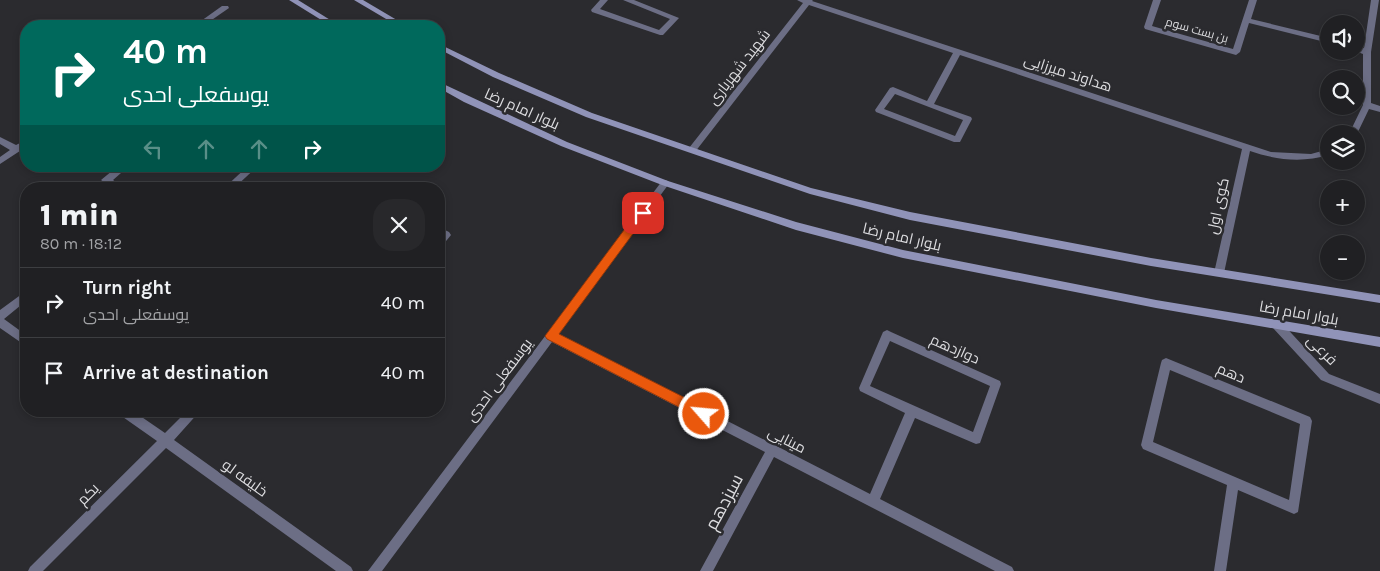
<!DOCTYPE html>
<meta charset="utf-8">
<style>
body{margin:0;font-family:Karla,Cairo,sans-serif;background:#28282b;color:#f1f3f6;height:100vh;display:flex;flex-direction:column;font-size:19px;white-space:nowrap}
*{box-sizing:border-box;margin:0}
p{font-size:16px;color:#a2a3a6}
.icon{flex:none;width:28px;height:28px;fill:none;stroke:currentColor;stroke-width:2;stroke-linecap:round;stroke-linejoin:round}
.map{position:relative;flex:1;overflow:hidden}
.details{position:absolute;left:20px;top:182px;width:425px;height:235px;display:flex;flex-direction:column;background:#202023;border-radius:20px;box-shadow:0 2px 8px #0003,0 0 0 1px #3d3e41}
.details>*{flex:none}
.hud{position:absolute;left:20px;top:20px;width:425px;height:152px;border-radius:20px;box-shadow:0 2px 8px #0003,0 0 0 1px #3d3e41;background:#00695c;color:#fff;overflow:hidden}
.tools{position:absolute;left:1320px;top:15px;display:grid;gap:10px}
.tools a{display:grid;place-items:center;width:45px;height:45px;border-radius:50%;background:#202023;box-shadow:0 2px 8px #0003,0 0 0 1px #3d3e41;font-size:25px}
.pin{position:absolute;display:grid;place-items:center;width:42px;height:42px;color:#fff;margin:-21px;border-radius:10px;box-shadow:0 2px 8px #0006}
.me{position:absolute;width:55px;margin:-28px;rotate:297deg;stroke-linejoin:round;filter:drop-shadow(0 0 4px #0008)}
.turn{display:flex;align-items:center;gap:18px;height:105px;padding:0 20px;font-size:22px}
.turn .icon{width:65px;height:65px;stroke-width:2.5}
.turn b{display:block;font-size:35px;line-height:42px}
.lanes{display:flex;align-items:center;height:48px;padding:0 20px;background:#0003;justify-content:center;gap:25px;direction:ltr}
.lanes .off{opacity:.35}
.round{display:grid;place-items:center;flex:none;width:52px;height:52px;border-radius:20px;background:#28282b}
.overview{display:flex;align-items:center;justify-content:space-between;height:85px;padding:0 20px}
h1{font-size:30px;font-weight:800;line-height:38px}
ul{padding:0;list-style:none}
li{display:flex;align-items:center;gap:15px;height:70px;padding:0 20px;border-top:1px solid #3d3e41}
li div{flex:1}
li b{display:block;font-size:19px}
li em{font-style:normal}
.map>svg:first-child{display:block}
</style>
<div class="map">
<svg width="1380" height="571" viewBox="0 0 1380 571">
<rect width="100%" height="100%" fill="#2b2b2f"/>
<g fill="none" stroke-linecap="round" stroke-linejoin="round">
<!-- minor -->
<g fill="#6c6e85" fill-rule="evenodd">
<path d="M600,0h8l-8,9 59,21 11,-11 -47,-19h11l45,18 -16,17h-3l-68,-23 -1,-2z"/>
<path d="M797,0h16l-1,1 459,151 40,2 18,-5v6c-27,8 -53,5 -79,-4l-26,122 -2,3h-6l-2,-3 28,-124 -282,-94 -26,49 37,13 1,2 -12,23h-6l-78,-30 -1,-2 15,-22 3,-1 34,14 26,-48 -144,-48 -114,147h-6l-1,-2 1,-2 114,-145zM895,94l68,26 -8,16 -71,-27z"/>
<path d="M1153,0h8l-9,26 81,23 16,-49h8l-6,19 78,19v5l-80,-20 -9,29 -4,3 -91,-26 -1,-2z"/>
<path d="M1371,0h8l-8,52v51l9,3v6l-11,-3 -13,27v-2h-7l14,-29v-51l-8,-3h1v-4l8,1z"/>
<path d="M222,6h6l1,2 -26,18h-9z"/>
<path d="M0,137l16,8 10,-5v7l-26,17v-7l10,-7 -10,-6z"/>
<path d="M118,166h11l-16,14 12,9h-12l-12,-9z"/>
<path d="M248,166h10l-25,23h-10z"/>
<path d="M665,180l3,1 2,2 -2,2 -110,149 312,160 35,-81 -45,-22 -1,-3 24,-56 4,-2 4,2 109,49 1,3 -21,59 -4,1 -61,-26 -35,81 132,68 2,4h-19l-221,-114 -61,114h-13l65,-119 -213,-110 -170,229h-14l294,-390zM890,341l100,45 -17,46 -103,-46z"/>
<path d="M439,227l10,5 2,3 -9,11 -3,1z"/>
<path d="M26,291v10l-22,18 22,16v11l-26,-18v-18z"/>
<path d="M1277,321l4,1 48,52 51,20v10l-59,-24 -48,-52 -1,-3 1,-3z"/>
<path d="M1166,358l144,59 2,4 -14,91 -4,2 -56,-24 -12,81h-12l13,-86 -84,-36 -2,-4 20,-82 1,-3zM1170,370l130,54 -11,76 -136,-58z"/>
<path d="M119,411h14l32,22 22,-22h13l-26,29 177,127 2,4h-17l-170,-123 -123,123h-15l2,-4 127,-126 -37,-26z"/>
</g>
<!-- secondary -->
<g fill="#9093b8" fill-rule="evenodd">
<path d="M289,0h9l42,26h-9z"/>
<path d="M354,0h9l44,26h-9z"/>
<path d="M439,44l60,29 93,40 219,75 99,24 241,46 229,37v8l-229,-37 -241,-46 -100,-26 -224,-77 -93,-40 -54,-28z"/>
<path d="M439,82l128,60 101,39 128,41 107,28 253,50 224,37v10l-224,-39 -253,-50 -107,-28 -134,-45 -101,-39 -97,-44 -25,-14z"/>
</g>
</g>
<!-- route -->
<path fill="#ea580c" stroke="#983908" d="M643,209l3,1 2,3 -2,3 -87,118 150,76 1,4 -1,5 -5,1 -157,-81 -2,-3 94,-126z"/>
<g text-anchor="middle" stroke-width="5" stroke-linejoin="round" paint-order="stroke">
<!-- far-street labels -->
<g font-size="12" fill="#dcdcdf" stroke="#2b2b2f">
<text transform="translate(1197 30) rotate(16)" y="4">بن بست سوم</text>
</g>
<!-- street labels -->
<g font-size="15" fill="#dcdcdf" stroke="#2b2b2f">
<text transform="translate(739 67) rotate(-52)" y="5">شهید شهریاری</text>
<text transform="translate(1068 73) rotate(18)" y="5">هداوند میرزایی</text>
<text transform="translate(522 109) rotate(24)" y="5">بلوار امام رضا</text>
<text transform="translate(1218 206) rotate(-78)" y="5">کوی اول</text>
<text transform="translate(902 237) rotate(13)" y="5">بلوار امام رضا</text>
<text transform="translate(1299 313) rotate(10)" y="5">بلوار امام رضا</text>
<text transform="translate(955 349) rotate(24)" y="5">دوازدهم</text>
<text transform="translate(1322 350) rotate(45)" y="5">فرعی</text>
<text transform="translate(1231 373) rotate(23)" y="5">دهم</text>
<text transform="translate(499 380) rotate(-53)" y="5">یوسفعلی احدی</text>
<text transform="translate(787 440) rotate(27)" y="5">مینایی</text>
<text transform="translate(245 478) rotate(36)" y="5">خلیفه لو</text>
<text transform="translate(88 494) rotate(-45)" y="5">یکم</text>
</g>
<!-- near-street labels -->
<g font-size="18" fill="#dcdcdf" stroke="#2b2b2f">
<text transform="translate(724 502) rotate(-62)" y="6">سیزدهم</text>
</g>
</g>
</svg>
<div class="tools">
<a><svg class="icon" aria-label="sound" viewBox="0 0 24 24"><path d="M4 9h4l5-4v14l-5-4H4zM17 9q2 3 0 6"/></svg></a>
<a><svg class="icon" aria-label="search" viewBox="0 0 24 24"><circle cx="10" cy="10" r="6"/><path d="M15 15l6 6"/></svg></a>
<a><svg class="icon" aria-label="layers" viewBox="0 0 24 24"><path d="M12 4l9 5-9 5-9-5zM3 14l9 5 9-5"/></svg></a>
<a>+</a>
<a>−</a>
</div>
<div class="pin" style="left:643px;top:213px;background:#d93025"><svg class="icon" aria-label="arrive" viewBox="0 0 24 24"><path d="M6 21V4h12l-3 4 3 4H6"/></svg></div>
<svg class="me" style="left:704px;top:414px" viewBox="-20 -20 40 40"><circle r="17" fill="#ea580c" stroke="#fff" stroke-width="3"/><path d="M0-11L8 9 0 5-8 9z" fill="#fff"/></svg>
<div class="hud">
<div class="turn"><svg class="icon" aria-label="right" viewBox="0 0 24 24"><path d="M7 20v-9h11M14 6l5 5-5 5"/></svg><div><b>40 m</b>یوسفعلی احدی</div></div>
<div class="lanes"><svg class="icon off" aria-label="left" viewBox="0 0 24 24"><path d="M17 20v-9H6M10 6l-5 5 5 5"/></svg><svg class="icon off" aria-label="ahead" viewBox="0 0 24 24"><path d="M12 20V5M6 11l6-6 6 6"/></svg><svg class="icon off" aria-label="ahead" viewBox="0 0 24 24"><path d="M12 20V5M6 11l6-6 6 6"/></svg><svg class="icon" aria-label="right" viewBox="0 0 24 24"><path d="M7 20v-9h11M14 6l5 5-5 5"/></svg></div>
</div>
<section class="details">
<div class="overview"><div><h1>1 min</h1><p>80 m · 18:12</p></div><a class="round"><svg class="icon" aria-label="close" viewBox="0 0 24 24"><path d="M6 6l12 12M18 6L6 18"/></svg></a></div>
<ul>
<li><svg class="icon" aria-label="right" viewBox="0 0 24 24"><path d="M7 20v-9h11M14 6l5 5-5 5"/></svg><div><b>Turn right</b><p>یوسفعلی احدی</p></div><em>40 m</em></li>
<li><svg class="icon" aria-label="arrive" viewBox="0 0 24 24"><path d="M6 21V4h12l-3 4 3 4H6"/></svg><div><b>Arrive at destination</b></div><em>40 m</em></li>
</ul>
</section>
</div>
